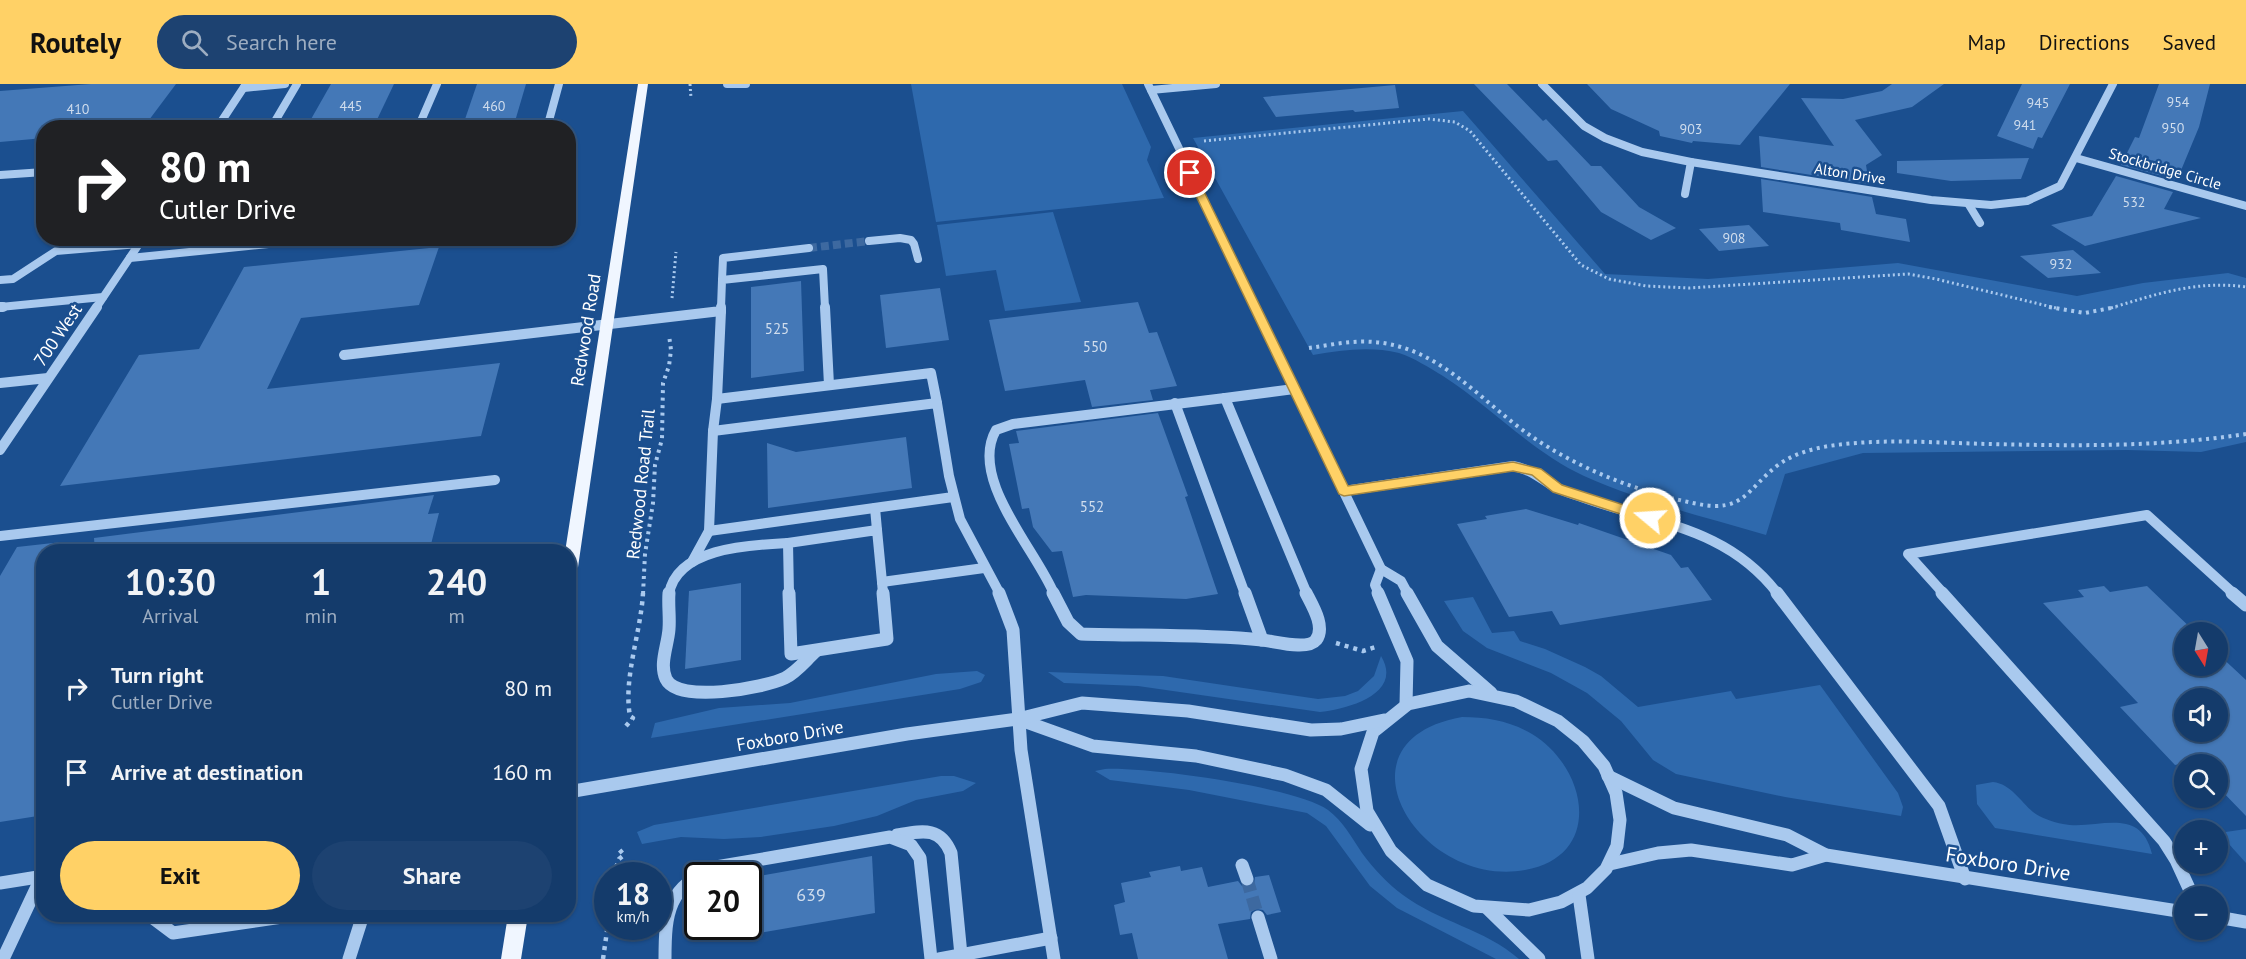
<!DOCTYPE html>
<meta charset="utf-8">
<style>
body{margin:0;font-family:"PT Sans",sans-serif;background:#1d4271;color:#f1f3f6;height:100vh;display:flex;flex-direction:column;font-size:22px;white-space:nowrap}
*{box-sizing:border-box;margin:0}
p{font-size:20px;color:#9dadc1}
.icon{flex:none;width:33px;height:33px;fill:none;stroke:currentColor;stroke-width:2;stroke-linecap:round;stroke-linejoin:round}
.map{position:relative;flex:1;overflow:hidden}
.sheet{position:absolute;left:36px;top:460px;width:540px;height:378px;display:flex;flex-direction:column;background:#143b6b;border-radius:24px;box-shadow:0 2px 4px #0004,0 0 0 2px #33557e}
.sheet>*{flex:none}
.hud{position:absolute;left:36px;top:36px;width:540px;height:126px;border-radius:24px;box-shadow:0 2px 4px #0004,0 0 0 2px #33557e;background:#202124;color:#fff;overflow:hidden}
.needle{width:39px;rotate:169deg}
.controls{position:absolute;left:2174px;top:538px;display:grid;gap:12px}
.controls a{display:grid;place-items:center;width:54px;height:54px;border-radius:50%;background:#143b6b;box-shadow:0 2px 4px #0004,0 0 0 2px #33557e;font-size:30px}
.speed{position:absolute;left:594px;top:778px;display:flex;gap:12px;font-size:30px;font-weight:700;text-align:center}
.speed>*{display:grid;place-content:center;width:78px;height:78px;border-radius:50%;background:#143b6b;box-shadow:0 2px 4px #0004,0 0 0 2px #33557e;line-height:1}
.speed small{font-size:15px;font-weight:400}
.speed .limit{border:3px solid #111;border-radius:9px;background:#fff;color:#111}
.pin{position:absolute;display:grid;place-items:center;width:51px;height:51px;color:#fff;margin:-26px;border:3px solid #fff;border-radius:50%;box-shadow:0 2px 6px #0007}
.me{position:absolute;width:66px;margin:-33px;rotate:288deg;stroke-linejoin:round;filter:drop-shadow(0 0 4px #0008)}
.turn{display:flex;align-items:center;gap:21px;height:126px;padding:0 24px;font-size:27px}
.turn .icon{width:78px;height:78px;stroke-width:2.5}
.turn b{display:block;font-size:42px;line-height:51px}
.eta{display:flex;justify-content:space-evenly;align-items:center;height:102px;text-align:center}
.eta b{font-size:36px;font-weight:700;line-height:42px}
.cta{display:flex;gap:12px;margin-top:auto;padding:12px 24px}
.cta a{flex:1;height:69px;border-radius:36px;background:#ffd166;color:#111;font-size:24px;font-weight:700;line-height:69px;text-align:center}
.cta a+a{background:#1d4271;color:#f1f3f6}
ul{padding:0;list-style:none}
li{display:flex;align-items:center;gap:18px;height:84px;padding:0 24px}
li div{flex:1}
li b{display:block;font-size:22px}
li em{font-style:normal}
header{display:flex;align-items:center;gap:36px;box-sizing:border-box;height:84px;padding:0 30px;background:#ffd166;color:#111}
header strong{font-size:28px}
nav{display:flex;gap:33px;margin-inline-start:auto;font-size:21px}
.search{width:420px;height:54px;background:#1d4271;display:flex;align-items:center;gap:15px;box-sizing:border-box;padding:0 21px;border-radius:33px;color:#9dadc1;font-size:22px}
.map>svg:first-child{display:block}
</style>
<header>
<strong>Routely</strong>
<div class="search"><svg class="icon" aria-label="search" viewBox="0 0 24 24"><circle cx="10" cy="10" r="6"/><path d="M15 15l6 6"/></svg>Search here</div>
<nav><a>Map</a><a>Directions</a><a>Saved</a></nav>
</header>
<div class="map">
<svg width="2246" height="875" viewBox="0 0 2246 875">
<rect width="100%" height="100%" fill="#1b4f8f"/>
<!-- green -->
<g fill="#2e69ad">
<path d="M911,0h211l29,63 -4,13 17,38 -228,24z"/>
<path d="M1463,27l142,163 103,5 190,-16 179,33 66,-13 85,-10 18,5v164l-45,10 -74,-2 -264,3 -78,21 -19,61c-61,-18 -124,-33 -182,-59 -52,-24 -93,-69 -141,-100 -13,-8 -29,-18 -44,-23 -29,-7 -57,-3 -86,2l-120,-217z"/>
<path d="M1053,128l28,90 -76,9 -9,-41 -50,6 -9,-51z"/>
<path d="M1473,513l19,36 22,-2 6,10 25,8 40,18 16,9 37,31 93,-16 5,8 84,-14 78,108 5,14 -2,9 -116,-19 -109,-23 -23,-14 -32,-39 -34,-28 -36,-20 -64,-25 -24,-17 -19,-30z"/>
<path d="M1381,572c23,38 -34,53 -61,56l-182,-26 -74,-3 -16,-11 115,4 155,23 27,-3 13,-5 16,-15z"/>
<path d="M977,587l8,4 -4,7 -21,7 -309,49 4,-15 64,-15 71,-5 146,-29z"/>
<path d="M1462,633c25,0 48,4 70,17 56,34 72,122 -7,136 -106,19 -197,-129 -63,-153z"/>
<path d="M1105,685c42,-2 192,18 223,41 15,11 24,28 34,43 12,16 25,30 41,42 36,27 82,34 116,64h-23l-99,-51 -27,-22 -44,-60 -19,-13 -118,-23 -79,-10 -15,-9z"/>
<path d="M941,692h13l22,7 -13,8 -47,9 -39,16 -43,10 -73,11 -37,2 -43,-2 -39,7 -5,-12 17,-7z"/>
<path d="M1993,698c18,2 27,19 40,30 8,6 20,10 30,12 33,7 77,-20 89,30l-157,-26 -18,-24 -1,-19z"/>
<path d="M2246,745v34l-27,-30z"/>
</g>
<!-- building -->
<g fill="#4478b7" fill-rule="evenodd">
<path d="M91,0h85l-33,44h-99v10l-44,4v-51z"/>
<path d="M331,0h63l-21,44h-67z"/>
<path d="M477,0h49l-13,44h-51z"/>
<path d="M1474,0h33l36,37 3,-2 45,47h10l38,41 37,21 -25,12 -50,-28 -44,-52 -9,1z"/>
<path d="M1587,0h203l-50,61 -47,-4 -1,2 -32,-7 -1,-5 -48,-22z"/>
<path d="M1892,0h52l-32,23 -57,13 27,35 -16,10 3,19 -108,-17 -2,-31 75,10 -33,-48 42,1 39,-8z"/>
<path d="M2022,0h48l-28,54 -4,-1 -5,12 -36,-13z"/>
<path d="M2159,0h51l-11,43 -22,53 -56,-15 14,-28 4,1z"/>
<path d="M1395,1l4,23 -44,4 -2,-2 -77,7 -13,-20z"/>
<path d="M2029,74l-8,21 -70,2 -54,-8v-12z"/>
<path d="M2116,92l57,16 -9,17 37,9 -116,28 -34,-21 41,-9z"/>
<path d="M1761,95l111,18 4,17 30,5 4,23 -69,-12 -1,-7 -77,-11z"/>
<path d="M1749,141l20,21 -50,5 -20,-22z"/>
<path d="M439,163l-20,58 -118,13 -34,71 233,-26 -19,73 -421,50 79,-131 60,-6 45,-82z"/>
<path d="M2073,166l28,23 -53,5 -28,-22z"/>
<path d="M801,197l3,90 -53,7v-91z"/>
<path d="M940,204l9,52 -63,8 -6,-53z"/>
<path d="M1138,218l11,31 8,-1 20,54 -27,4 3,10 -61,7 -7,-27 -80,11 -16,-71z"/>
<path d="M1158,329l30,83 -3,1 33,97 -32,5 -100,-4 -13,2 -11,-46 -10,1 -19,-25 -4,-19 -7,1 -13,-65 10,-1 -3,-12z"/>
<path d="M906,353l6,51 -144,20 -1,-65 29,9z"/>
<path d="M434,411l-6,19 11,-1 -10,39h-334l-1,-14z"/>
<path d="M1526,425l52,16 1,-2 92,32 10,13 7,-1 24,33 -152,25 -8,-14 -43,6 -52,-93 30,-5 -2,-3z"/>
<path d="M62,458l-6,10h-12v263l-44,7v-246l17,-29z"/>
<path d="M741,499v77l-56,9 4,-78z"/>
<path d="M2104,502l6,6 37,-6 49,47h-12v33h33v-13l29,27v136l-29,-30v-21h-20l-3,-4 -19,4 -55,-58 18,-4 -95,-100 41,-6 -6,-7zM2184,615h33v33h-33z"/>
<path d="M872,772l3,57 -127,22v-57z"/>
<path d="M1180,782l1,5 21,-4 6,20 30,-6 4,5 7,1 5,-3 1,-7 14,-2 12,37 -14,3 -4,-5 -7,-1 -5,3 -1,7 -32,5 10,35h-90l-6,-26 -12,2 -6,-30 11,-3 -4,-19 30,-6 -2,-5z"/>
</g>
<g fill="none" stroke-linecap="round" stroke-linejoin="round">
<!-- minor-tunnel-far1 -->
<path stroke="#3d69a0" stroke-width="8" stroke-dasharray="8 4" stroke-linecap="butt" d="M809,164l60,-7"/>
<!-- minor-tunnel -->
<path stroke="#3d69a0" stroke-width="13" stroke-dasharray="13 6" stroke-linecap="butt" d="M1247,795l11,38"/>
<!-- path-far2 -->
<g stroke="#a9c9ee" stroke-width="3" stroke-dasharray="2 3" stroke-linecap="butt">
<path d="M690,0l1,14"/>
<path d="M1204,57l225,-22 26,3 15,9 111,134 28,14 37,7 43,2 219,-14 28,5 120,29"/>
<path d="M672,214l4,-46"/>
<path d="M2111,224c46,-14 86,-28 135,-21"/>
</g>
<!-- path-far1 -->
<g stroke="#a9c9ee" stroke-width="4" stroke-dasharray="3 4.5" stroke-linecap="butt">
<path d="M2049,223l36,6 31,-6"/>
<path d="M1309,264c21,-3 44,-8 65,-6 66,5 106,59 157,94 48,33 109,57 167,68 46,9 49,-15 80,-39 15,-11 33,-16 51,-19 53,-8 108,-3 161,-2 86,2 171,3 256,-10"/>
<path d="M643,510l2,-40 8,-51 2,-38 7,-26 1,-56 6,-17 2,-16 -2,-15"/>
</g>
<!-- path -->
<g stroke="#a9c9ee" stroke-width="4.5" stroke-dasharray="4 5" stroke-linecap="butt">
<path d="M1336,559l27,8 16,-5"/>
<path d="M626,642l7,-8 -3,-2c-7,-38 11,-84 13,-123"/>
<path d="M613,792l6,-17 5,-4 -7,-8"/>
<path d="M603,875l5,-35"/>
</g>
<!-- minor-far2 -->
<g stroke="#a9c9ee" stroke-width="8">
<path d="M727,0h19"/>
<path d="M1148,0l108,224"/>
<path d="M1542,0l42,42 21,12 37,14 49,10 240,38 60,5 36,-4 33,-15 53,-102"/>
<path d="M244,4l41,-4"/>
<path d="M1151,6l65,-6"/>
<path d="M217,44l29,-44"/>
<path d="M271,44l26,-44"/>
<path d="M418,44l19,-44"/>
<path d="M547,44l12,-44"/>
<path d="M2076,74l170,48"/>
<path d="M0,91l44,-3"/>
<path d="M1685,110l6,-32"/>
<path d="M1969,121l11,18"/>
<path d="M869,157l31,-3 11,2 3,4 4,15"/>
<path d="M130,174l198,-20"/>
<path d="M0,196l13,-1 43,-28 83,-7"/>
<path d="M722,196l1,-22 86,-10"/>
<path d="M0,223l103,-10"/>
<path d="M96,224l47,-70"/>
<path d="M721,224l1,-28 101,-11 2,39"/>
</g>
<!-- minor-far1 -->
<g stroke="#a9c9ee" stroke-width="10">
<path d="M0,223h3"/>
<path d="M825,223l4,78"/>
<path d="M1255,223l126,262 20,12 7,13"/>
<path d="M344,271l377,-44v-4"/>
<path d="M0,299l48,-5"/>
<path d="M1225,314l82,196"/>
<path d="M1225,314l69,-9"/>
<path d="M717,315l214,-26 6,30"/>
<path d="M1175,319l70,191"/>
<path d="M713,347l4,-32 4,-88"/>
<path d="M0,366l97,-143"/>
<path d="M1344,407l169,-25c16,3 24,10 37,18 9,6 20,9 29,12 75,28 147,30 199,98"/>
<path d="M953,413l-244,34 4,-100 224,-28 12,73 11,43 40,75"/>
<path d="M875,424l2,22"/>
<path d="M0,452l495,-56"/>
<path d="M692,478l17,-31"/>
<path d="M882,498l1,12"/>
<path d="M882,498l102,-14"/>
<path d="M669,510c8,-47 82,-49 119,-51"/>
<path d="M789,510l-1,-51 89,-13 5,52"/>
<path d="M1054,510c-17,-43 -86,-115 -58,-164l17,-6 212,-26"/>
<path d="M1379,510l-4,-9 6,-16"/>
<path d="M1944,510l-36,-40 239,-39 87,79"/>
</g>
<!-- minor -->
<g stroke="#a9c9ee" stroke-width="13">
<path d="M669,509c-1,12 1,24 0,36 -1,16 -10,35 -3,50 12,25 98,9 119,-1 12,-6 21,-18 31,-27"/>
<path d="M789,509l2,61 96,-15 -4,-46"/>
<path d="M999,509l14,37 8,120 33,209"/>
<path d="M1053,509l15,29 13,12c60,2 121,0 181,6 12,1 45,11 54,0 10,-13 -4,-35 -10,-47"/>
<path d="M1245,509l17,47"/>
<path d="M1378,509l29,68 -1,44"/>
<path d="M1407,509l30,53 54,47"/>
<path d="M1777,509l162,213 26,73"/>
<path d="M1942,509l222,248 12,19 17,37"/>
<path d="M2232,509l14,12"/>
<path d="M1469,607l47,10 42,20 25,20 21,25 12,27 4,27 -3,26 -11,23 -19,19 -26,14 -32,8 -55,-4 -47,-21 -36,-34 -24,-40 -6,-42 12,-37 35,-28z"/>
<path d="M1018,635l75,27 103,10 89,19 41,15 44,35"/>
<path d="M1608,692l66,32 113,27 39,20 358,57"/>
<path d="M568,708l339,-58 111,-15 64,-16 106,8 123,19 30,-1 43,-9"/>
<path d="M897,751c25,-4 43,-9 54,18l10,102"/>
<path d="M1610,780l48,-11 33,-3 101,15 34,-10"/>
<path d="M1242,781l5,14"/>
<path d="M0,799l44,-7"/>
<path d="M1579,811l9,64"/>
<path d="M1487,824l52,51"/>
<path d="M149,831l24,18 123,-18"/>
<path d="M1258,833l13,42"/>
<path d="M2217,833l29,5"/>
<path d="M3,875l39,-83"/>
<path d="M349,875l14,-44"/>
<path d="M665,875c0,-47 3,-73 51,-92l174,-30 21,8 9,13 11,101"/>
<path d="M939,875l112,-21"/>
</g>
<!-- major -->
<g fill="#f0f6ff" fill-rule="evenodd">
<path d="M638,0h10l-72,497 -2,4 -6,2v-35h-3z"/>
<path d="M508,831h20l-7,44h-20z"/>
</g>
</g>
<!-- route -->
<path fill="#ffd166" stroke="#a68842" stroke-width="1.5" d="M1190,86l5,3 153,313 165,-24 28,7 21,16 93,30 2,3 -2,4h-10l-92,-30 -21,-17 -19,-4 -169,25 -5,-2 -154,-321z"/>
<g text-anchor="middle" stroke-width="5" stroke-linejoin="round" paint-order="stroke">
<!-- far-number labels -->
<g font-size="14" fill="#d0dded">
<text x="2178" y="23">954</text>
<text x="2038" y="24">945</text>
<text x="351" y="27">445</text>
<text x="494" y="27">460</text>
<text x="78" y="30">410</text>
<text x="2025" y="46">941</text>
<text x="2173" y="49">950</text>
<text x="1691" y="50">903</text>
<text x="2134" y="123">532</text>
<text x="1734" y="159">908</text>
<text x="2061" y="185">932</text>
</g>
<!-- far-street labels -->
<g font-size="15" fill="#fff" stroke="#1b4f8f">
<text transform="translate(2165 85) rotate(16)" y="5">Stockbridge Circle</text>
<text transform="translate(1850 90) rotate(9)" y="5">Alton Drive</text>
</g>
<!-- number labels -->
<g font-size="15" fill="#d0dded">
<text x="777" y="250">525</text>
<text x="1095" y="268">550</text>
<text x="1092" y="428">552</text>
</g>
<!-- street labels -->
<g font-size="18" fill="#fff" stroke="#1b4f8f">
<text transform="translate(586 246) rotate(-81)" y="6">Redwood Road</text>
<text transform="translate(58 251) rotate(-56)" y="6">700 West</text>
<text transform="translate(641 400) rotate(-84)" y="6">Redwood Road Trail</text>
<text transform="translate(790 652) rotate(-10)" y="6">Foxboro Drive</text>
</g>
<!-- near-number labels -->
<g font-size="18" fill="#d0dded">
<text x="811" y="817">639</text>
</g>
<!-- near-street labels -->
<g font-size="21" fill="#fff" stroke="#1b4f8f">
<text transform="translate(2008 780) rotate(9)" y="7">Foxboro Drive</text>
</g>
</g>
</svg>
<div class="controls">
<a><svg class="needle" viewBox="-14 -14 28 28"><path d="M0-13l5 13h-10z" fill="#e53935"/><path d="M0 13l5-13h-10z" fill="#9dadc1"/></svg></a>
<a><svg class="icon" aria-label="sound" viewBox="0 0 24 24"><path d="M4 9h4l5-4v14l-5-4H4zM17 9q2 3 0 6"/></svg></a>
<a><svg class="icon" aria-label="search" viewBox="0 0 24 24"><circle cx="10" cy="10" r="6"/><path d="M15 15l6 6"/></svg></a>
<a>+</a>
<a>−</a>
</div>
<div class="speed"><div>18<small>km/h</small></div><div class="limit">20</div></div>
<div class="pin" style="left:1190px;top:89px;background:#d93025"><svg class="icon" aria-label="arrive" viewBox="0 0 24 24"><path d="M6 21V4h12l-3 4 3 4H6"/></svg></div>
<svg class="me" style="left:1650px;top:434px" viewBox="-20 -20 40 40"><circle r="17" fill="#ffd166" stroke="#fff" stroke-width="3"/><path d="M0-11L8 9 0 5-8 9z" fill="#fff"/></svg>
<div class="hud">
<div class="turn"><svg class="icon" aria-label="right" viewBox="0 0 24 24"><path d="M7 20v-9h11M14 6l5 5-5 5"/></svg><div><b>80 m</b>Cutler Drive</div></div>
</div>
<section class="sheet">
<div class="eta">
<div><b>10:30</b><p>Arrival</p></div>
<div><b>1</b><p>min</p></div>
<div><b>240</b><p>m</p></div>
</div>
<ul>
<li><svg class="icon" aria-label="right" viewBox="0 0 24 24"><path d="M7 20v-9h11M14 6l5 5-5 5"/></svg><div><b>Turn right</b><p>Cutler Drive</p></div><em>80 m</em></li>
<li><svg class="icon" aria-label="arrive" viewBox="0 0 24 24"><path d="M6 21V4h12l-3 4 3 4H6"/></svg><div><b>Arrive at destination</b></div><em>160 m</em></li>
</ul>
<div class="cta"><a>Exit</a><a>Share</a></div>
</section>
</div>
